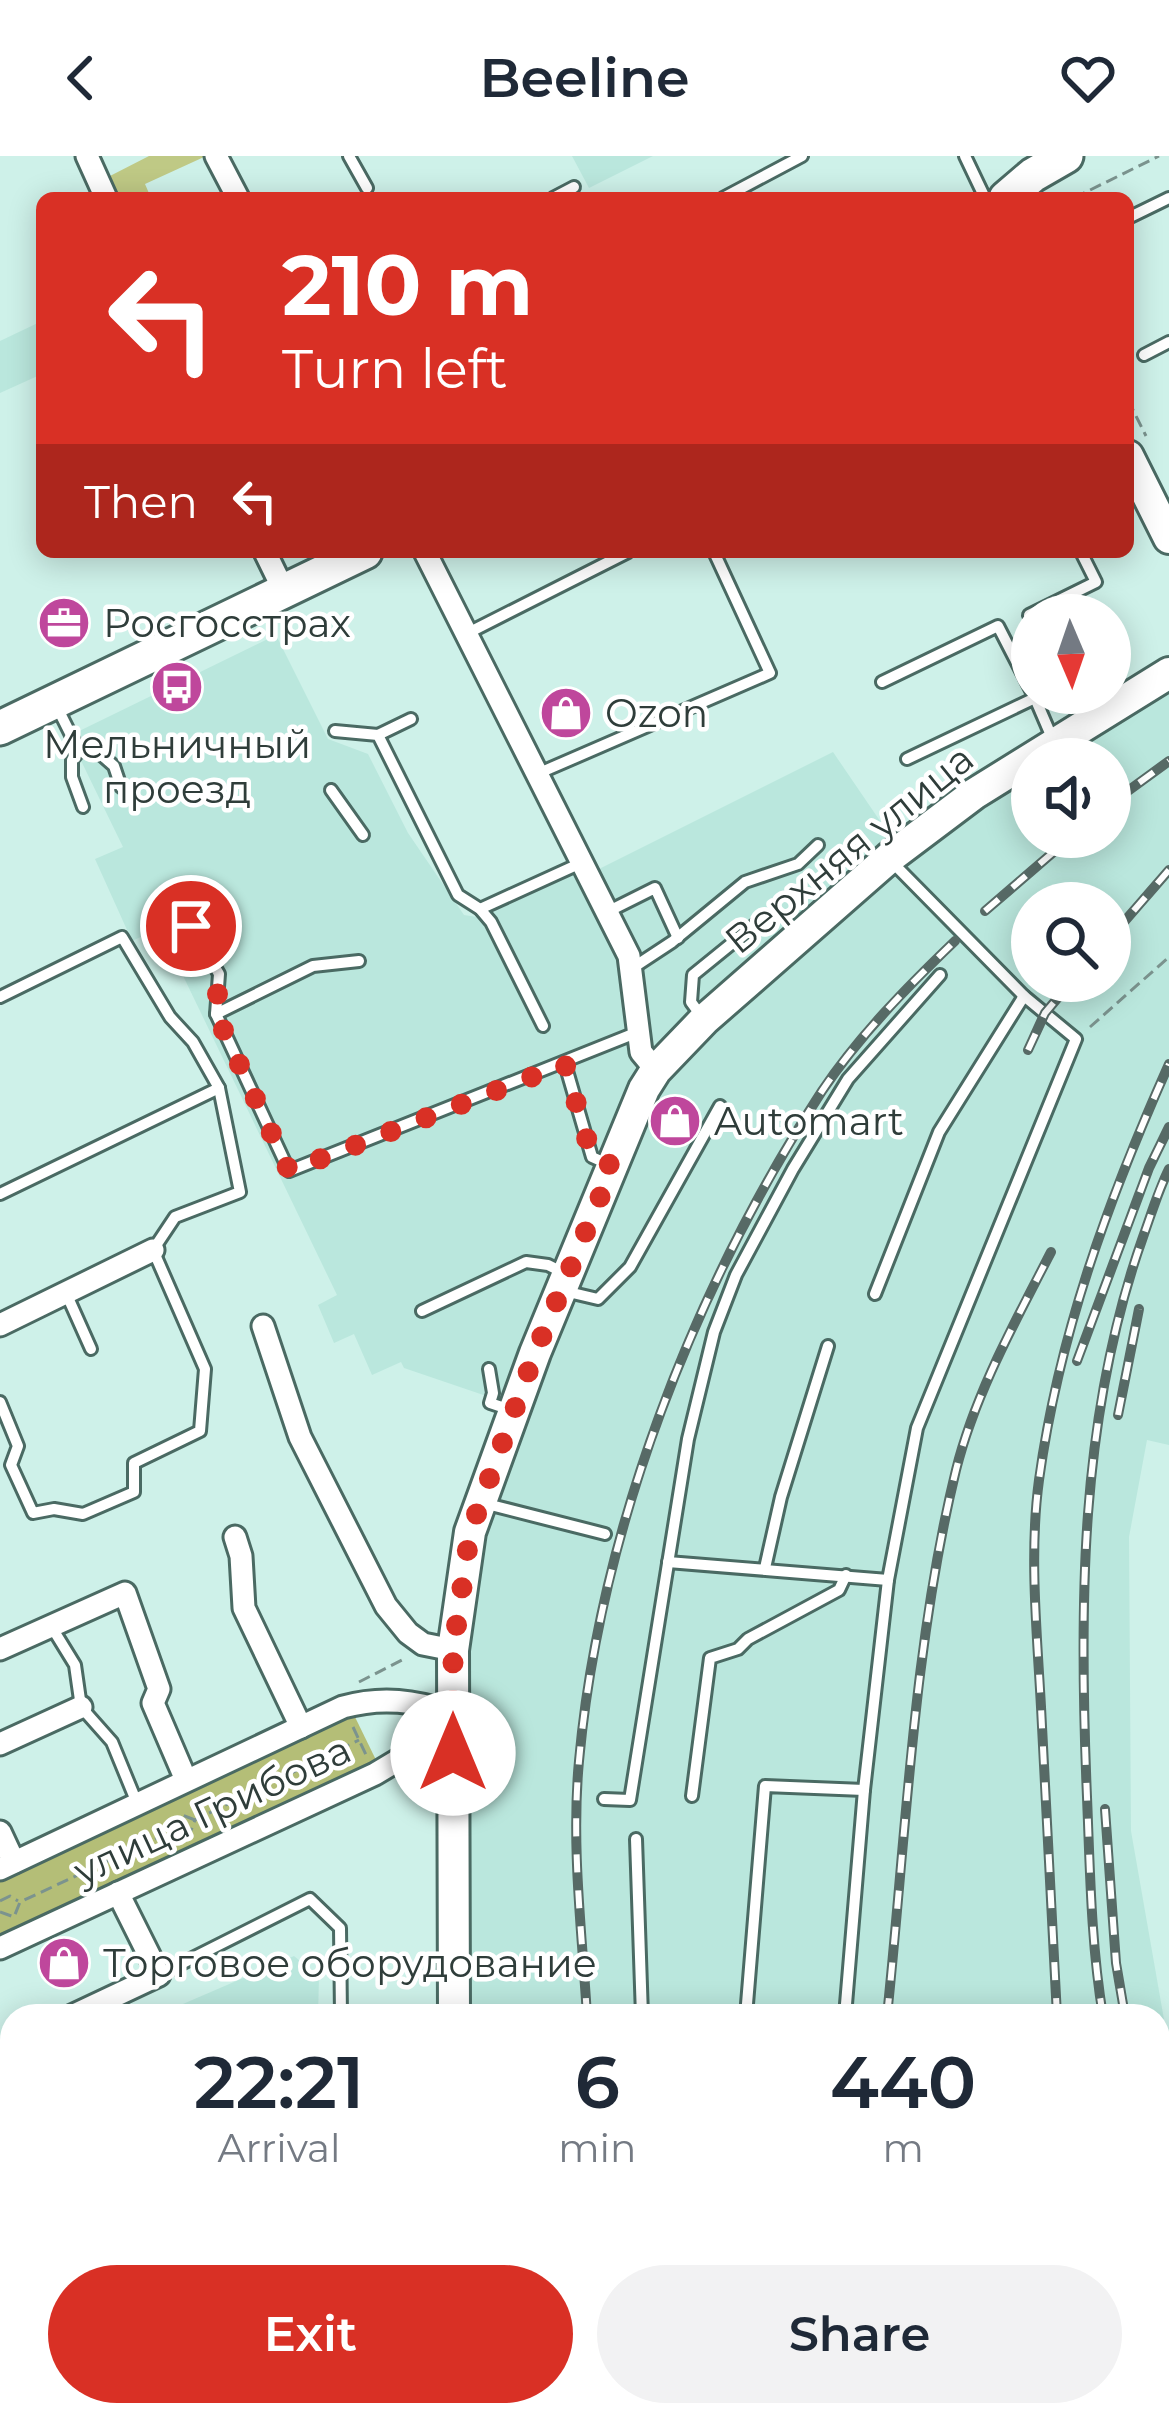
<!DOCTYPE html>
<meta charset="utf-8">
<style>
body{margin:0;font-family:Montserrat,sans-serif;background:#f2f2f3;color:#1f2937;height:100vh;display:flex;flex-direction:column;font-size:45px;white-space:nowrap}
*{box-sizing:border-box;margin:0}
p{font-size:39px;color:#747a83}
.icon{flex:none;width:66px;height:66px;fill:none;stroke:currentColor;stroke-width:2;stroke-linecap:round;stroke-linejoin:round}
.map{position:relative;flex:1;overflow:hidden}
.side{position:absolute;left:0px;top:1848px;width:1170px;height:423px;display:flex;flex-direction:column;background:#fff;border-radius:36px 36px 0 0;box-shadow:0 6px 30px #0003}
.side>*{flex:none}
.banner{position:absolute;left:36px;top:36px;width:1098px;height:366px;border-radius:18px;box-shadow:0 6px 30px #0003;background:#d93025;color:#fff;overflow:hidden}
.needle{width:78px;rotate:178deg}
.controls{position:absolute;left:1011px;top:438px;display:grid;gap:24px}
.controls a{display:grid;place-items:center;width:120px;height:120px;border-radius:50%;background:#fff;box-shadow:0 6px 30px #0003;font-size:60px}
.pin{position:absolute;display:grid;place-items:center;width:102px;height:102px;color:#fff;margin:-51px;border:6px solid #fff;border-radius:50%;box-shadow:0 3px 12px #0007}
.me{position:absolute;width:132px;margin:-66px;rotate:0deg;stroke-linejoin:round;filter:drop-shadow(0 0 9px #0008)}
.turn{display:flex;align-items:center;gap:42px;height:252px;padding:0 48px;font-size:54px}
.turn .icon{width:156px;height:156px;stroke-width:2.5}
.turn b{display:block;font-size:84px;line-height:102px}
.then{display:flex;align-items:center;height:114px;padding:0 48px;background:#0003;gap:24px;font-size:45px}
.eta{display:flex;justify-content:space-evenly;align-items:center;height:204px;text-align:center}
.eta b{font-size:72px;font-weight:600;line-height:84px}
.button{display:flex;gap:24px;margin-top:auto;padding:24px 48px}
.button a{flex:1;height:138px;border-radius:72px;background:#d93025;color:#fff;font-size:48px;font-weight:600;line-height:138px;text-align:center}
.button a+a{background:#f2f2f3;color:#1f2937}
header{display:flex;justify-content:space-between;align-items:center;height:156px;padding:0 48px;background:#fff;font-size:54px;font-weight:600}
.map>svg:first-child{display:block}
</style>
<header><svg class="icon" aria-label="back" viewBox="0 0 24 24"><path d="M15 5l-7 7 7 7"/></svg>Beeline<svg class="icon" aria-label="heart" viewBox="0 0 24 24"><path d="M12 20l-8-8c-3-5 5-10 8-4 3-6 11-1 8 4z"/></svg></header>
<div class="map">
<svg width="1169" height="2270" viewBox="0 0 1169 2270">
<rect width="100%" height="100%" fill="#cef1e9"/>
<!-- built -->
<g fill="#bae7dd" fill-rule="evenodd">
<path d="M572,0h81l-64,32z"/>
<path d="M42,165v53l-42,19v-52z"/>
<path d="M276,479l52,104 40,15 40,79 56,82 13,2 102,-47 45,88 14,112 -134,332 -100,-34 -3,-6 -29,13 -18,-41 -20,9 -16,-38 19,-10 -177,-367 -28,13 -37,-82 28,-12 -54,-111z"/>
<path d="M1169,534v755l-22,-5 -18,97 2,294 38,217v378h-688v-11h677v-399h-690l-5,-368 17,-115 64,-176 118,-274 49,-55 204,-179 117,-76v64h78v-78h-55zM1032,747h78v78h-78z"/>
<path d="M833,596l60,88 -236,209 -10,-6 -52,-172z"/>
<path d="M294,1800l25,21 -1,39h-163z"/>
</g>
<!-- green -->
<path fill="#bfc985" d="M149,0h54l1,1 -59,27 6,14h-34l-9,-21z"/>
<!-- forest -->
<path fill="#b4be77" d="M350,1559l5,2 21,43 -3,6 -373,175v-61z"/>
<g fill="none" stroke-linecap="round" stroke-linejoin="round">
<!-- lane casing -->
<g stroke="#4a6a63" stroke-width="16">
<g id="lane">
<path d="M349,0l18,32"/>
<path d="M965,0l20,42"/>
<path d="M553,42l21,-11"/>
<path d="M723,42l79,-42"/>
<path d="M1128,62l41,-20"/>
<path d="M1144,199l25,-13"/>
<path d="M1029,459l67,-33 -15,-30"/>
<path d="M466,478l162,-82"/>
<path d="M882,526l116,-56 34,66"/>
<path d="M56,549l23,46h18l17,15 7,21"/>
<path d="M335,575l43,4 80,160 22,14 11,13 52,104"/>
<path d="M378,579l33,-16"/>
<path d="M79,595l-7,9v17l11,30"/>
<path d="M907,603l128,-61 18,42"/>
<path d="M537,618l233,-101 -56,-121"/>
<path d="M331,634l32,45"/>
<path d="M480,753l101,-46"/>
<path d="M607,756l48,-24 23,50"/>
<path d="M191,770l28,48 -3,40 73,157 349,-139"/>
<path d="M631,813l41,-27 73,-60 53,-18 20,-19"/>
<path d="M0,841l122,-60 48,80 23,25 26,46 21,104 -65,25 -22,33 52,119 -5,62 -66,32v29l-51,22 -29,-5 -21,4 -22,-48 7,-19 -18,-44"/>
<path d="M216,858l97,-48 46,-5"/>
<path d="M702,861l-11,-15 2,-27 69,-56"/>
<path d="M565,908l27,93 18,8"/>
<path d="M0,1038l219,-106"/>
<path d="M564,1135l34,8 32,-32 90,-161"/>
<path d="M66,1137l25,56"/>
<path d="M875,1138l64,-162 85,-136"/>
<path d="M422,1155l104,-49 22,3 16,8"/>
<path d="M489,1213l4,24 -3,10 21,7"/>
<path d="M483,1347l122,31"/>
<path d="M668,1406l220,18"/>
<path d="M765,1412l16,-71 47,-151"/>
<path d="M51,1470l24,39 6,42 31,35 25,61"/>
<path d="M692,1640l18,-138 28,-9 10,-10 91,-49 7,-15"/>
<path d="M604,1643l26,1 58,-361 26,-107 22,-57 57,-106 55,-90 92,-104"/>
<path d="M636,1683l6,177"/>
<path d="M159,1819l151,-76 30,29 1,88"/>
<path d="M746,1860l19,-230 99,4"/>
<path d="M845,1860l19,-226 24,-210 29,-152 159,-389 -52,-43 -133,-135"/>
<path d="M0,1895l12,-6"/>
<path d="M0,2001l12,24"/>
<path d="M0,2160l12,-6"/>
<path d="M358,2259l1,11"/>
<path d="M697,2259l3,11"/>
<path d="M758,2259l2,11"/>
<path d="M86,2270l21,-11"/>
</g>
</g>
<!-- street casing -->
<g stroke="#4a6a63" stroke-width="27">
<g id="street">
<path d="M87,0l19,42"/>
<path d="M216,0l22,42"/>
<path d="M265,396l19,39"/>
<path d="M425,396l204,404 12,96 15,18"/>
<path d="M0,1169l153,-75"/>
<path d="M263,1170l37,111 86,169 22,27 15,11 30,6"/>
<path d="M235,1381l6,19 3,52 57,119"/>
<path d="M0,1493l125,-56 34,96 -6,14 33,77"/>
<path d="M0,1588l81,-37"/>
<path d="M0,1676l14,30"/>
<path d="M0,1713l343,-162c40,-11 71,-6 110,6l-38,37 -40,24 -375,174"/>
<path d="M72,1860l87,-41 -41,-82"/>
</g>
</g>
<!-- secondary casing -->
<g stroke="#4a6a63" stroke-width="36">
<g id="secondary">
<path d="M1128,300l41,82"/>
<path d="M454,1860l-1,-366 17,-118 65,-179 109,-264 12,-19 48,-50 185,-162 85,-64 195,-121"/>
<path d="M464,2259v11"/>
</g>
</g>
<!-- primary casing -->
<g stroke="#4a6a63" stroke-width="39">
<g id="primary">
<path d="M1006,42l27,-23 33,-19"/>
<path d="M0,572l365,-176"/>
</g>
</g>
<!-- path -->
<g stroke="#7b938e" stroke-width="3" stroke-dasharray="12 6" stroke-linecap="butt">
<path d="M1074,42l85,-42"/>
<path d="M1128,244l18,36"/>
<path d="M1090,871l79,-70"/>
<path d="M359,1526l45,-23"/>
<path d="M353,1571l14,30"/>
<path d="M195,1664l-13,-5 -5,14 13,4 5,-13 164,-80"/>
<path d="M0,1745l10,-5 8,5"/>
<path d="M0,1756l14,5 6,-15 157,-73"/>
</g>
<!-- lane -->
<use href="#lane" stroke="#fff" stroke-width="10"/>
<!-- street -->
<use href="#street" stroke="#fff" stroke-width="21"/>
<!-- secondary -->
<use href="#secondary" stroke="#fff" stroke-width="30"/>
<!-- primary -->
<use href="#primary" stroke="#fff" stroke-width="33"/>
<!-- rail casing -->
<g stroke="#576a66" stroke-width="10">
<g id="rail">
<path d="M1110,648l59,-43"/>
<path d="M985,755l86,-74"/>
<path d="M1110,782l59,-68"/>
<path d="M1028,894l17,-37 27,-32"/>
<path d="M1077,1205l72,-193 20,-41"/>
<path d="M1118,1259l21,-106"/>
<path d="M1105,1653l11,154 9,53"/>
<path d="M587,1860c-5,-84 -16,-170 -8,-255 21,-233 116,-474 243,-670 37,-55 85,-104 133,-150"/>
<path d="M887,1860c19,-180 26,-370 69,-546 19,-76 59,-148 95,-218"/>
<path d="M1057,1860c-5,-103 -11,-206 -16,-309 -4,-75 -12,-153 -2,-227 20,-147 70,-282 130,-416"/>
<path d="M1103,1860c-12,-72 -13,-146 -16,-219 -8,-188 -8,-380 56,-560 8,-22 15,-46 26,-68"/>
<path d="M1158,2044l11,60"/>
<path d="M1158,2143l7,127"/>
<path d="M1093,2259v11"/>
<path d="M1124,2259l1,11"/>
<path d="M839,2270l3,-11"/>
<path d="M861,2270l1,-11"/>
</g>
</g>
<!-- rail -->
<use href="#rail" stroke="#fff" stroke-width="6" stroke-dasharray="18" stroke-linecap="butt"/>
</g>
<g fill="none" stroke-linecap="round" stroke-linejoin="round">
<!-- route -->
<path stroke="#d93025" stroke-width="21" stroke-dasharray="0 37.8" d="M191,770l28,48 -3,40 73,157 276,-107 27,93 21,9 -78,187 -65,179 -17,118v103"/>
</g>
<!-- icons -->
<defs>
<g id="office-disc" transform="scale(2.7)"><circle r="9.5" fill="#bf479c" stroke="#fff"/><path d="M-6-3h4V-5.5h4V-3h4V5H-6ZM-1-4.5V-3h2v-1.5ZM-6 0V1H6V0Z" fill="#fff"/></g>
<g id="bus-disc" transform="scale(2.7)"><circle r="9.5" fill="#bf479c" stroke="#fff"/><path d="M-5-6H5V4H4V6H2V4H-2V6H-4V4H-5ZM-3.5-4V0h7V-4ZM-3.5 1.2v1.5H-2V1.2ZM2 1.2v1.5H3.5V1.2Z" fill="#fff"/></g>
<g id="shop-disc" transform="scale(2.7)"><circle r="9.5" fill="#bf479c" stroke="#fff"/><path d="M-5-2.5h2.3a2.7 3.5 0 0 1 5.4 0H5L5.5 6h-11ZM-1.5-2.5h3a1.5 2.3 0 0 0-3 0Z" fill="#fff"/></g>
</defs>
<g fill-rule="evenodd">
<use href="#office-disc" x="64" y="467"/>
<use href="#bus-disc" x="177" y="531"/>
<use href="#shop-disc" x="566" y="557"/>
<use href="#shop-disc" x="675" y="965"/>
<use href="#shop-disc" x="64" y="1807"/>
</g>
<g text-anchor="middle" stroke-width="9" stroke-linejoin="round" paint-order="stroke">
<!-- poi labels -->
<g font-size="39" fill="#2f3d3a" stroke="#fff" text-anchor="start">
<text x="103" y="481">Росгосстрах</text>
<text x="605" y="571">Ozon</text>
<text x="177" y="602" text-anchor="middle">Мельничный<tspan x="177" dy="45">проезд</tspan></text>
<text x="714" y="979">Automart</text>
<text x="103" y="1821">Торговое оборудование</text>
</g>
<!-- street labels -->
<g font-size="39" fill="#2f3d3a" stroke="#fff">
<text transform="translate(849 693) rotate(-39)" y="14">Верхняя улица</text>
<text transform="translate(212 1654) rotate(-25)" y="14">улица Грибова</text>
</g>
</g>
</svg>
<div class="controls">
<a><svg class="needle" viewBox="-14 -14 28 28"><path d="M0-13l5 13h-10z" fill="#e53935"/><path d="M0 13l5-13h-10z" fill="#747a83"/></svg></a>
<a><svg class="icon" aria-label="sound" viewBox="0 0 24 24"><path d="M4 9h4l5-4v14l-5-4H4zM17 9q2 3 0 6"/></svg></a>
<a><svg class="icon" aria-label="search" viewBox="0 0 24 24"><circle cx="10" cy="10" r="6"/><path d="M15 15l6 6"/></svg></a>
</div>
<div class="pin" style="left:191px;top:770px;background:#d93025"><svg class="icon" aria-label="arrive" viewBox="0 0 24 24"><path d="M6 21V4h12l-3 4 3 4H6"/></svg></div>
<svg class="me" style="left:453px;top:1597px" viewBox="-20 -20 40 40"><circle r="19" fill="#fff"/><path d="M0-13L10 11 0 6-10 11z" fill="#d93025"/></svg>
<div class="banner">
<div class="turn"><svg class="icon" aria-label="left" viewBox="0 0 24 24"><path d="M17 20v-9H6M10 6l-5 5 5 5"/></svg><div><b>210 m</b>Turn left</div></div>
<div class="then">Then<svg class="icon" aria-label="left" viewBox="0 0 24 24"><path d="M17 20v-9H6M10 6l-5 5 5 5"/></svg></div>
</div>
<section class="side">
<div class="eta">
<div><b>22:21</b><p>Arrival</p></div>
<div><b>6</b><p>min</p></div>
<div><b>440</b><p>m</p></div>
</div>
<div class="button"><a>Exit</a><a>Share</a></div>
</section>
</div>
